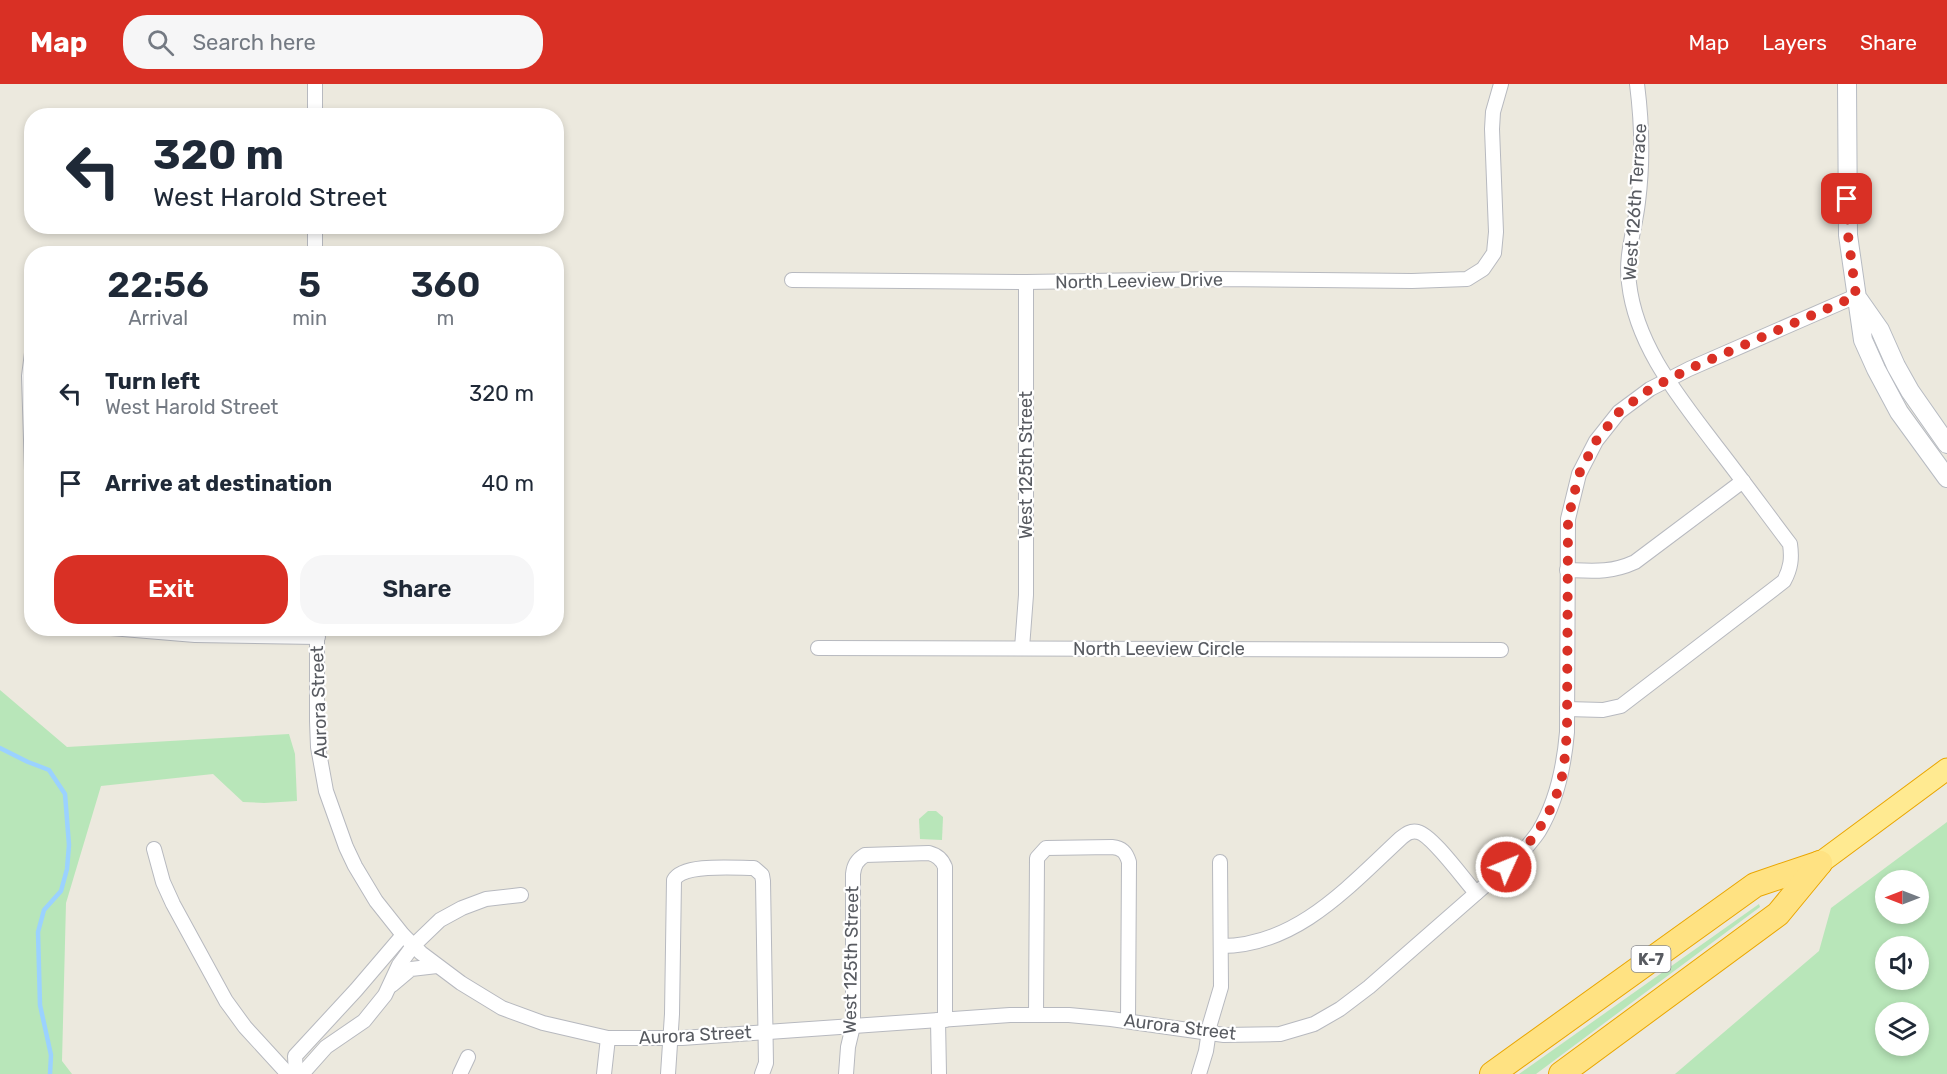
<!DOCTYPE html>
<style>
body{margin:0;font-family:Rubik,sans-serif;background:#f6f6f7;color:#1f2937;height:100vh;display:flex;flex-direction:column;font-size:22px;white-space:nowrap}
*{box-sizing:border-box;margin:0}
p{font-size:20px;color:#747a83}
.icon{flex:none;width:33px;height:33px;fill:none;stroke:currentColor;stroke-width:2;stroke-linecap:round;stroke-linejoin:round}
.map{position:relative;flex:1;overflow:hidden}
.sheet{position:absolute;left:24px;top:162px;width:540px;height:390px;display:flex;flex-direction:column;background:#fff;border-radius:24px;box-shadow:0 3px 9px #0003}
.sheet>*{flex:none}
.guide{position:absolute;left:24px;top:24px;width:540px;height:126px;border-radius:24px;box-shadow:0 3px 9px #0003;background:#fff;color:#1f2937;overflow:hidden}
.needle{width:39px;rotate:270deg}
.fabs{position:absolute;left:1875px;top:786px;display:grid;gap:12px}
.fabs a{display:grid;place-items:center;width:54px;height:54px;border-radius:50%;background:#fff;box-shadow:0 3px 9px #0003;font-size:30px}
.pin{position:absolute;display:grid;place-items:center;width:51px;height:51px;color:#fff;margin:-26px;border-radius:12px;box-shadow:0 3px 9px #0006}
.me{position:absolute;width:66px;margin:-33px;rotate:46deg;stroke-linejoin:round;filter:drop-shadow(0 0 4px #0008)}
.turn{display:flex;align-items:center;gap:21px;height:126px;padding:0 30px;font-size:27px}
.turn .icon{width:78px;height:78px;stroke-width:2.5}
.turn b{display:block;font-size:42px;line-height:51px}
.eta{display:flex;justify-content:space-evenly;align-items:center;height:102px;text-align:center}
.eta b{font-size:36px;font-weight:600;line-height:42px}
.button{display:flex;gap:12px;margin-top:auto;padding:12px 30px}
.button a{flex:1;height:69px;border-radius:24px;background:#d93025;color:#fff;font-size:24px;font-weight:600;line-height:69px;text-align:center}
.button a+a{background:#f6f6f7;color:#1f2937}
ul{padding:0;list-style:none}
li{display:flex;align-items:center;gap:18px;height:90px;padding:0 30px}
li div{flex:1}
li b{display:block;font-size:22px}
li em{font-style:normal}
header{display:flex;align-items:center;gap:36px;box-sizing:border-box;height:84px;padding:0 30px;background:#d93025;color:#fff}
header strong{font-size:28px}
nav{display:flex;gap:33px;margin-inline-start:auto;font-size:21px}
.search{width:420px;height:54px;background:#f6f6f7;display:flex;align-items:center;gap:15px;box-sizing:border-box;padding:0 21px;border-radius:24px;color:#747a83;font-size:22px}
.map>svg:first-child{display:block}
</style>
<header>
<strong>Map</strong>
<div class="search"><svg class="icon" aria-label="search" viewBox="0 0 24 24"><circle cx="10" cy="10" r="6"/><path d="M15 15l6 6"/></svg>Search here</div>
<nav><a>Map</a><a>Layers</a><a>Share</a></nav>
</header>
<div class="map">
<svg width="1947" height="990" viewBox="0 0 1947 990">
<rect width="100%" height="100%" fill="#ece9de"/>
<!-- green -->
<g fill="#b8e6b9" fill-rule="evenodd">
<path d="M0,606l67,57 222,-13 6,20 2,47 -33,2 -21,-1 -30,-28 -112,12 -35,117 -4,158 10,13h-72z"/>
<path d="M928,727h8l7,6 -1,23 -22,-1 -1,-20z"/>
<path d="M1947,738v252h-272l144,-123 12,-43zM1918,796v34h-32v-34zM1886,862h32v34h-32zM1886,928h32v34h-32z"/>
<path d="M1759,820l1,3 -224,167h-17z"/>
</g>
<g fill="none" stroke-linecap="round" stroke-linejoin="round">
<!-- stream -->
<path stroke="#9bd2ff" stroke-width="4.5" d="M0,664l28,14 21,8 16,24 4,51 -2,24 -6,22 -17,19 -6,22 2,73 11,50 -1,19"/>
<!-- minor casing -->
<g stroke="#b7b9bf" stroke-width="16">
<g id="minor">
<path d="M315,0v32"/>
<path d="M315,142v28"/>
<path d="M792,196l234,2 190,-3 196,2 55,-2 16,-10 11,-16 2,-21 -4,-103 1,-17 8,-28"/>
<path d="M32,269l-3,23 3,95"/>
<path d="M1567,486c26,1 44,3 68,-8l108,-81"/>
<path d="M111,544l84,7 123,2"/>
<path d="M317,544v93l1,26 8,44 20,56 9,19 21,35 27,34 18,18 40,30 41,25 41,15 65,15h74l328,-23h59l42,4 113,16 56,-1 34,-10 26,-15 29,-22 152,-133c6,-8 13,-15 18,-23 18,-30 25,-64 28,-99l1,-213 11,-45 17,-33 23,-29 31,-23 39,-20 167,-73"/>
<path d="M818,564l683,2"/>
<path d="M1022,564l4,-53v-313"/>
<path d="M1567,625l36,1 18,-4 163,-125c7,-13 8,-23 6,-37 -25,-33 -49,-66 -74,-98 -37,-49 -80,-100 -87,-163 -4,-27 6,-54 9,-81 5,-39 4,-79 -1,-118"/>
<path d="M154,765l9,33 10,22 53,97 19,26 43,47"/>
<path d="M1221,862c76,0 128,-60 180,-108 5,-4 10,-8 17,-6 14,3 47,49 58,61"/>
<path d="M392,901l19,-16 26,-3"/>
<path d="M1036,931l1,-157 9,-10 66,-1c10,1 14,5 17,15l-1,159"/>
<path d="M938,936l1,54"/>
<path d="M296,990l-1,-18 61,-66 47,-55"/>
<path d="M302,990l24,-27 38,-26 21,-26 14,-30 14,-19 27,-26 22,-12 24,-9 35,-4"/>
<path d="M460,990l8,-17"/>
<path d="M604,990l4,-36"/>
<path d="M668,990l4,-60 2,-134c9,-17 61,-12 80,-12l8,7 1,6 3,182 -4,11"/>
<path d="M846,990l2,-27 5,-21v-152c1,-9 4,-14 12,-19l64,-2c8,2 13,6 16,14v153"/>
<path d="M1199,990l7,-23 4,-27 11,-37 -1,-125"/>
</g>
</g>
<!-- secondary casing -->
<g stroke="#b7bbc2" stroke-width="20">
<g id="secondary">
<path d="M1847,0l1,151 15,105 13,29 23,43 48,66"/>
<path d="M1859,216l21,30 16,36 14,25 37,53"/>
</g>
</g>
<!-- trunk casing -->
<g stroke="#eaa600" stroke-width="23">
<path id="trunk" d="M1820,779l127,-94"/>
</g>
<!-- motorway casing -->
<g stroke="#eaa600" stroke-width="26">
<g id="motorway">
<path d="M1492,990l263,-189 65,-22"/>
<path d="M1561,990l217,-160 42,-51"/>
</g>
</g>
<!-- minor -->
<use href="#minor" stroke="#fff" stroke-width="14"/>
<!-- secondary -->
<use href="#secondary" stroke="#fff" stroke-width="18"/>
<!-- trunk -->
<use href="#trunk" stroke="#ffea91" stroke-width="21"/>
<!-- motorway -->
<use href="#motorway" stroke="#ffe282" stroke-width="24"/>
</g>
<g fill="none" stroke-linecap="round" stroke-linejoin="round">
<!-- route -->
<path stroke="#d93025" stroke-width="10" stroke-dasharray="0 18" d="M1506,783c29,-26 52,-62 58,-101 1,-11 2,-23 3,-34l1,-213 11,-45 17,-33 23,-29 31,-23 39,-20 167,-73 -8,-61 -1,-36"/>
</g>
<g text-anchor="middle" stroke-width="4.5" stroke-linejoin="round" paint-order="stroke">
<!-- shield labels -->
<rect fill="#fff" stroke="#8a8c90" stroke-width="1.5" x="1631.5" y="862" width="39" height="26" rx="4.5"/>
<g font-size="16" font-weight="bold" fill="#585b61">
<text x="1651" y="881">K-7</text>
</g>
<!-- street labels -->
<g font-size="18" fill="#585b61" stroke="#fff">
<text transform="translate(1635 118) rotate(-86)" y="6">West 126th Terrace</text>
<text transform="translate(1139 197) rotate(-1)" y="6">North Leeview Drive</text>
<text transform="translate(1026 381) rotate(-90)" y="6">West 125th Street</text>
<text x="1159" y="571">North Leeview Circle</text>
<text transform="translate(319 618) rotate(-92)" y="6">Aurora Street</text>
<text transform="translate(851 876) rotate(-89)" y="6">West 125th Street</text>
<text transform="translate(1180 943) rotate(7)" y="6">Aurora Street</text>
<text transform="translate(695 951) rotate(-3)" y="6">Aurora Street</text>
</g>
</g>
</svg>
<div class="fabs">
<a><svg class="needle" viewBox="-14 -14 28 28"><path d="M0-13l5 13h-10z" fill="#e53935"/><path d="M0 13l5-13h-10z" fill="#747a83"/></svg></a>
<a><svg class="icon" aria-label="sound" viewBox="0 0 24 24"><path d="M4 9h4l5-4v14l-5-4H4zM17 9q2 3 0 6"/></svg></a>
<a><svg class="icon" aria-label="layers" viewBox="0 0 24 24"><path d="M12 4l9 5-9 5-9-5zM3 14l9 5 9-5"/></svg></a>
</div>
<div class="pin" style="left:1847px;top:115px;background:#d93025"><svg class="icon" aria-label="arrive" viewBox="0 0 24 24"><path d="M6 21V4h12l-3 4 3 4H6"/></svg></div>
<svg class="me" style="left:1506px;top:783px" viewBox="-20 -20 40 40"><circle r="17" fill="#d93025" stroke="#fff" stroke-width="3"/><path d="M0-11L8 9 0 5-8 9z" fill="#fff"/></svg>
<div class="guide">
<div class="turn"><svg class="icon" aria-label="left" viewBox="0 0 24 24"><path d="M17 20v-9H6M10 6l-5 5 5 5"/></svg><div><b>320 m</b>West Harold Street</div></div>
</div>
<section class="sheet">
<div class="eta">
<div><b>22:56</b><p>Arrival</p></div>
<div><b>5</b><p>min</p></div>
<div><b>360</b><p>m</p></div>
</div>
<ul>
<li><svg class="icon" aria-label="left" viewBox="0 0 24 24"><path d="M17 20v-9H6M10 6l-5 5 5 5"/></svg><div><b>Turn left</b><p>West Harold Street</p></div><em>320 m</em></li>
<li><svg class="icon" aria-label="arrive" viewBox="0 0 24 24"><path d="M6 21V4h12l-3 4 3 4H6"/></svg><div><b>Arrive at destination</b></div><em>40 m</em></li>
</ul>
<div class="button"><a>Exit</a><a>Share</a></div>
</section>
</div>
